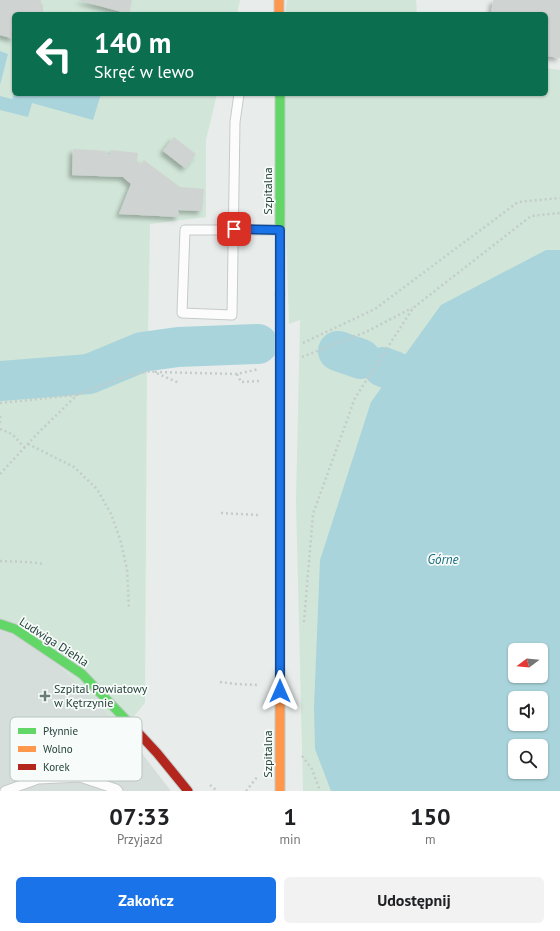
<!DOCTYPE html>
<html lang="pl">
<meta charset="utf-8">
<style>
body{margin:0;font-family:"PT Sans",sans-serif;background:#f2f2f2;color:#202124;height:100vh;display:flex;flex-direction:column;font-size:15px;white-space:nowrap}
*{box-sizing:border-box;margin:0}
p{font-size:13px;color:#757577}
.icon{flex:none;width:22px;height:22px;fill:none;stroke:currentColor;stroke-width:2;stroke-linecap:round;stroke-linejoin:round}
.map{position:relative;height:791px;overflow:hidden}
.details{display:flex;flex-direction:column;background:#fff;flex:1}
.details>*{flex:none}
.guide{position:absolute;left:12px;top:12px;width:536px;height:84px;border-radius:6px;box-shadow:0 1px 3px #0004;background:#0b6e4f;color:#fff;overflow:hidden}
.needle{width:26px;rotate:254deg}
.fabs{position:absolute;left:508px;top:643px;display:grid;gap:8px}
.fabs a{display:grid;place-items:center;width:40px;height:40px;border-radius:6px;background:#fff;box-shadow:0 1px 3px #0004;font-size:20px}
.pin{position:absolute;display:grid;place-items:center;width:34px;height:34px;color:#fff;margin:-17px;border-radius:8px;box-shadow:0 2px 6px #0006}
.me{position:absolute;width:44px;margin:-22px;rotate:0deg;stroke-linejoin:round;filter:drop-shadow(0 0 3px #0008)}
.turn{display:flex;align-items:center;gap:14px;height:84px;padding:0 16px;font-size:18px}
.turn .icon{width:52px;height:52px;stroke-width:2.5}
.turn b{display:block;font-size:28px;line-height:34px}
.eta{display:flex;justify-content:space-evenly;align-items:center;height:68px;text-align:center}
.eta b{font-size:24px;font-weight:600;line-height:28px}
.button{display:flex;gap:8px;margin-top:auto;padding:8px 16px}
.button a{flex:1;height:46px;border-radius:6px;background:#1a73e8;color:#fff;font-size:16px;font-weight:600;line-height:46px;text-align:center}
.button a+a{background:#f2f2f2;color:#202124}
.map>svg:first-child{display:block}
</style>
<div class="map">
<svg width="560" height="791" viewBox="0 0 560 791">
<defs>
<filter id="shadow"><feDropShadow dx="-3.5" dy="3.5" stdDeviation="2" flood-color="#0004"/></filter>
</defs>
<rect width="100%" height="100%" fill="#e8edeb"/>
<!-- built -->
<path fill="#d6dedb" d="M0,624l58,40 65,65 48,62h-171z"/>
<!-- green -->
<g fill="#d1e6d8" fill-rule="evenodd">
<path d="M0,0h240l-3,14h-223v80h203l-11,46v77l-56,7 -2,114 -66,25 -82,2z"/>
<path d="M287,0h129l1,14h-132z"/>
<path d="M546,68l14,2v721h-257l-7,-290 4,-181 -11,4 -8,-230h265zM515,650h26v26h-26zM515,698h26v26h-26zM515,746h26v26h-26z"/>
<path d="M142,352l5,17 -2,334 -22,26 -65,-65 -58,-40v-243l89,-7z"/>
</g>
<!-- water -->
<g fill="#a9d4db" fill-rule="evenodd">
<path d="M0,51l8,3 -8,31z"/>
<path d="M14,93v1h87l-8,26 -61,-17 -4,14 -28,-7v-14l12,3z"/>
<path d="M546,250h14v541h-229l-16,-42 -1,-42 6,-147 51,-158 70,-97zM515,650h26v26h-26zM515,698h26v26h-26zM515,746h26v26h-26z"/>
</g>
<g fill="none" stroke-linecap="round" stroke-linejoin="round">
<!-- river -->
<g stroke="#a9d4db" stroke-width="40">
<path d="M338,351l23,8"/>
<path d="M383,367l11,4"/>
<path d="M0,381l89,-7 53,-22 36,-5 80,-3"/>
</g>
</g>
<!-- building -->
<g fill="#cfd4d2" filter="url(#shadow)">
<path d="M0,0h41v3l2,2v9h-29v25l-14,-4z"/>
<path d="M78,0h54l-3,14z"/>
<path d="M493,0h67v58l-14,-2v-42h-55z"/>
<path d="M174,137l22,17 -11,14 -22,-17z"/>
<path d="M73,149l33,2v3h4l1,-4 27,3 -1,8 4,3 3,-4 36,27 24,2 -2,22 -24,-1 1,7 -60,-3 12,-30 -8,-7 -51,-2z"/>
</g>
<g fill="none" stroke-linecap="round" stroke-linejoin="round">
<!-- lane casing -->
<g stroke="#c5cac8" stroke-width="11">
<g id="lane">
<path d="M239,94l-4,28 -3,193 -50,-2 3,-83h95"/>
<path d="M5,791l33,-12 42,-2 36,12 2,2"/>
</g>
</g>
<!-- fast casing -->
<g stroke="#c3cbc8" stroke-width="11">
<g id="fast">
<path d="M280,94v200"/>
<path d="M0,624l15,5 67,45 50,52"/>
</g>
</g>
<!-- slow casing -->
<g stroke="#c3cbc8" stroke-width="11">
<g id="slow">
<path d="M279,0v14"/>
<path d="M280,605v186"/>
</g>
</g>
<!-- jam casing -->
<g stroke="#c3cbc8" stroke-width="11">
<g id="jam">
<path d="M280,294v311"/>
<path d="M132,726l25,27 31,38"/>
</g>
</g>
<!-- path -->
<g stroke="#c3ccca" stroke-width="2.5" stroke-dasharray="2 3" stroke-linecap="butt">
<path d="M303,343l72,-34 143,-107 42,-4"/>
<path d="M302,357l64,-25 46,-24"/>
<path d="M155,372l82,2 22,-5"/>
<path d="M237,374l4,8 18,-1"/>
<path d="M0,403l77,-8"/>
<path d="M0,416v8"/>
<path d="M0,429l12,5 13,14"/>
<path d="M28,444l46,23 23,22 14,25 9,25 7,30 2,39"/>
<path d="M0,474l38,-41 39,-38 52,-20 23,-4 27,12"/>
<path d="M221,513l37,2"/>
<path d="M0,561l28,1 17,2"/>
<path d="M304,622l9,-108 42,-116 58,-90 118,-92 29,-3"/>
<path d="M220,682l16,2 23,1"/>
<path d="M302,756l10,13 8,22"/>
<path d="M210,785l7,6"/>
<path d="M246,791l12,-15"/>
</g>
<!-- lane -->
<use href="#lane" stroke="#fcfcfc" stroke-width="9"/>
<!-- fast -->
<use href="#fast" stroke="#63d668" stroke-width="9"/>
<!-- slow -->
<use href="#slow" stroke="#ff974d" stroke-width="9"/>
<!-- jam -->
<use href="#jam" stroke="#b3261e" stroke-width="9"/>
</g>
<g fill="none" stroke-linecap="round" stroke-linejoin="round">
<!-- route casing -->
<g stroke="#114b97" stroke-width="10">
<path id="route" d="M234,229l46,1v461"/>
</g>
<!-- route -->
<use href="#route" stroke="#1a73e8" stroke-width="7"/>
</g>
<!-- markers -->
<path fill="#697e78" stroke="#f7fbf9" stroke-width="1.5" d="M43 690h4v4h4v4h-4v4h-4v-4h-4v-4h4z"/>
<g text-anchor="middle" stroke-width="3.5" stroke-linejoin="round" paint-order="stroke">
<!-- street labels -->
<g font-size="12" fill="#24423a" stroke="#f7fbf9">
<text transform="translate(268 191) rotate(-90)" y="4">Szpitalna</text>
<text transform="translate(54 642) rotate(33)" y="4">Ludwiga Diehla</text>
<text transform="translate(268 754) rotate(-90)" y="4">Szpitalna</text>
</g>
<!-- poi labels -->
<g font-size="12" fill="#24423a" stroke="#f7fbf9" text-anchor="start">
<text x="54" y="693">Szpital Powiatowy<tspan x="54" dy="14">w Kętrzynie</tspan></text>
</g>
<!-- water labels -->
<g font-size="13" font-style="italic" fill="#1c6f80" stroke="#f7fbf9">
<text x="443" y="564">Górne</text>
</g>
</g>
<!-- legend -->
<rect x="10" y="717" width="132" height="64" rx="6" fill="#f7fbf9" stroke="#b8c4c0" stroke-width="1"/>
<rect x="18" y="728" width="18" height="6" fill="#63d668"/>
<rect x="18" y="746" width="18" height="6" fill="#ff974d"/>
<rect x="18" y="764" width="18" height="6" fill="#b3261e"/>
<g font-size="11" fill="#24423a">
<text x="43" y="735">Płynnie</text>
<text x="43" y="753">Wolno</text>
<text x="43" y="771">Korek</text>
</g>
</svg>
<div class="fabs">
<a><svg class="needle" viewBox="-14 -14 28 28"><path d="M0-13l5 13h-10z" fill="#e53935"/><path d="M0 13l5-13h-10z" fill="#757577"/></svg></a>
<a><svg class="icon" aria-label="sound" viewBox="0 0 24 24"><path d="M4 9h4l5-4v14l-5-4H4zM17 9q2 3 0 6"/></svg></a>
<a><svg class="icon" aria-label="search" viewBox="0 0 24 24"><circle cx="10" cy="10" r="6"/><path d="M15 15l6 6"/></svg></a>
</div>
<div class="pin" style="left:234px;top:229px;background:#d93025"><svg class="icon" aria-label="arrive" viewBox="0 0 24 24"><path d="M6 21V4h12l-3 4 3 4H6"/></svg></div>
<svg class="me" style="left:280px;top:691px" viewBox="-20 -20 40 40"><path d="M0-17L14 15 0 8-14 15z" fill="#1a73e8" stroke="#fff" stroke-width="4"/></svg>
<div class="guide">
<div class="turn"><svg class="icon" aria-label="left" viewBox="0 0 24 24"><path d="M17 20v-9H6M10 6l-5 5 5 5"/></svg><div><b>140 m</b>Skręć w lewo</div></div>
</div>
</div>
<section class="details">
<div class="eta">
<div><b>07:33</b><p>Przyjazd</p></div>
<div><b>1</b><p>min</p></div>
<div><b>150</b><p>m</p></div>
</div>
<div class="button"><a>Zakończ</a><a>Udostępnij</a></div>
</section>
